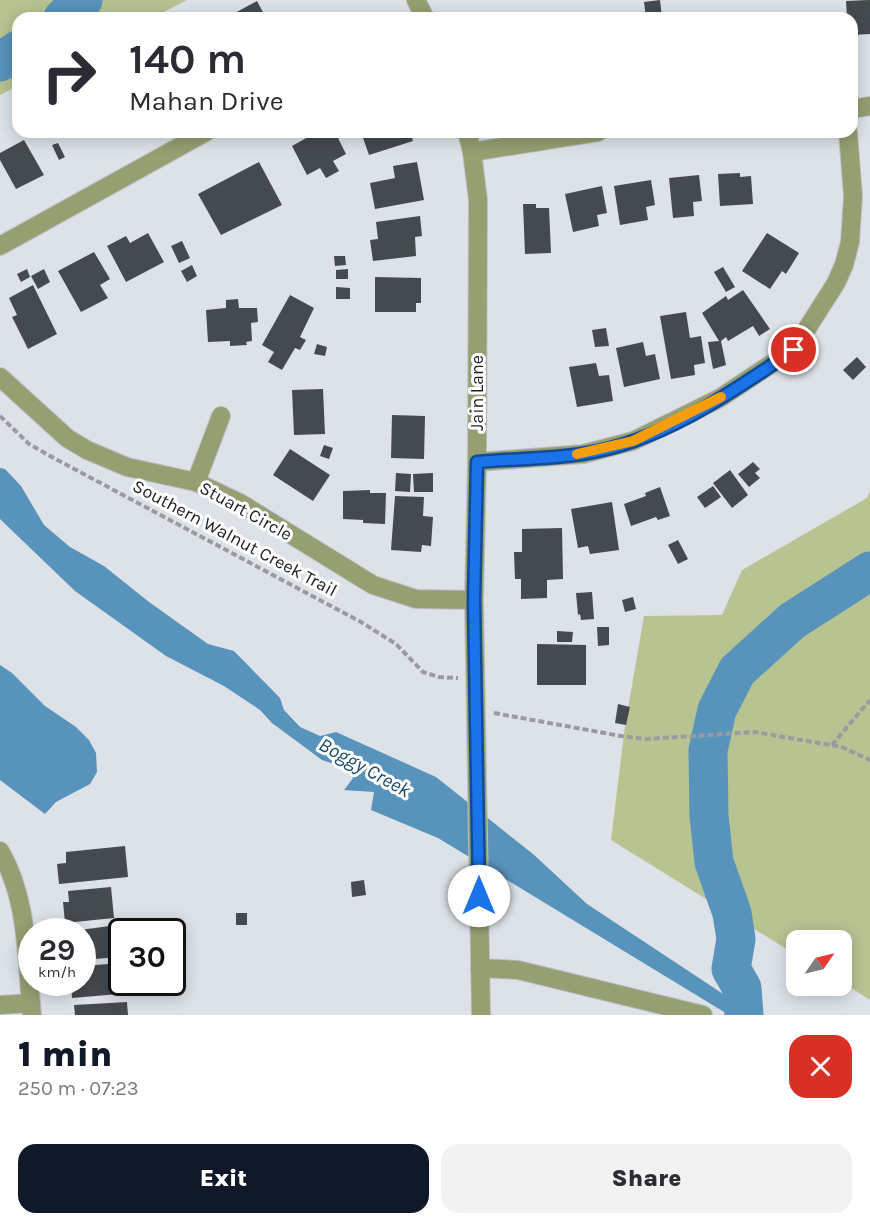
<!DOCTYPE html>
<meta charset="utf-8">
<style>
body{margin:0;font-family:Karla,sans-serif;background:#f2f2f3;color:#2b2b33;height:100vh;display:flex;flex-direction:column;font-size:22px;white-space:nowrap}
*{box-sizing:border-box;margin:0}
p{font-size:20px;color:#7c7c81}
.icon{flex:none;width:33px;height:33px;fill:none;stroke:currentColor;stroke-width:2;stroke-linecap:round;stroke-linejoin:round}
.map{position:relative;height:1015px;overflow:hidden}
.details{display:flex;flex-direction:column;background:#fff;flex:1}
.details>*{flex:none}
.hud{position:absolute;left:12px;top:12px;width:846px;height:126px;border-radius:18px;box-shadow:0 3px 15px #0003;background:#fff;color:#2b2b33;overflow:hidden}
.needle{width:39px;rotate:56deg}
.buttons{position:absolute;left:786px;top:930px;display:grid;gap:12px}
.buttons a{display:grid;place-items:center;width:66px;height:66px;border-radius:12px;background:#fff;box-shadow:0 3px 15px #0003;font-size:30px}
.speed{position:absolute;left:18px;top:918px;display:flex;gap:12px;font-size:30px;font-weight:700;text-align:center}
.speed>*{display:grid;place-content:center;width:78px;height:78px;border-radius:50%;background:#fff;box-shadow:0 3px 15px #0003;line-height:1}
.speed small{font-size:15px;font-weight:400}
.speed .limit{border:3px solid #111;border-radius:9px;background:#fff;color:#111}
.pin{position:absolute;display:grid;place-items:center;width:51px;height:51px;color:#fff;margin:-26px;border:3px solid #fff;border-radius:50%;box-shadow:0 2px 6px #0007}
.me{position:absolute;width:66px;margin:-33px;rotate:0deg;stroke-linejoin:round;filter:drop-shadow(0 0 4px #0008)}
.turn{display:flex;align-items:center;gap:21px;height:126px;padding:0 18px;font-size:27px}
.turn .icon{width:78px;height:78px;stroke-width:2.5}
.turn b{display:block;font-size:42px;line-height:51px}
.round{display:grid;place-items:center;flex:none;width:63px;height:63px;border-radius:18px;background:#f2f2f3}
.summary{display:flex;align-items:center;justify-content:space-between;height:102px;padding:0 18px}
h1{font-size:36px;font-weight:800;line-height:45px;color:#111827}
.primary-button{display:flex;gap:12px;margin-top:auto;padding:12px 18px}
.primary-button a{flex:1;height:69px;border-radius:18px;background:#111827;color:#fff;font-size:24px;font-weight:800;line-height:69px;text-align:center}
.primary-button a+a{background:#f2f2f3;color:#2b2b33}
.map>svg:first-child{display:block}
</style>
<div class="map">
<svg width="870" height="1015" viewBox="0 0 870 1015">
<rect width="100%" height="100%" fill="#dce2e7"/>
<!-- green -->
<g fill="#b7c391">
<path d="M0,0h187l-35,18h-134v68l-18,9z"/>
<path d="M870,491v509l-28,-18v-42h-46v15l-185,-115 14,-114 19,-110 78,-1 20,-45 125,-72z"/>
</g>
<!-- water -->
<g fill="#5793bb">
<path d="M0,468l5,1 16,17 23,39 26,22 34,19 45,36 59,42 26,7 46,47 4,12 16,17 20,9 16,-4 100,45 97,77 54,50 168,111h-26l-291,-177 -67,-28 3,-18 -30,-2 9,-12 -7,-10 -24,-8 -50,-37 -12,-13 -36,-24 -58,-30 -91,-65 -75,-72z"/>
<path d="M0,665l12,8 33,33 31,21 13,13 7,13 1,19 -7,12 -34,18 -11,12 -45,-34z"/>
</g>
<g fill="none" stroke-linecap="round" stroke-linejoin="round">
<!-- river -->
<g stroke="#5793bb" stroke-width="39">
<path d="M63,18l20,-18"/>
<path d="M0,62l18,-12"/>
<path d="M744,1015l-2,-27 -11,-19 5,-30 -4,-26 -18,-51 -5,-46 -1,-66 9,-40 20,-39 55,-50 78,-50"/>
</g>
</g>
<!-- building -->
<g fill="#454a4e">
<path d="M660,0l2,18h-16l-2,-16z"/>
<path d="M868,0h2v34l-18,1v-17h-5l-1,-17z"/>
<path d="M257,1l9,17 10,-6 3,6h-44l-2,-4z"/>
<path d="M317,132h18l11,22 -13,7 6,10 -13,7 -6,-10 -13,7 -15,-29z"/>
<path d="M361,132h49l3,9 -44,14z"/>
<path d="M24,140l20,35 -28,14 -16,-29v-7z"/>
<path d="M58,143l7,14 -6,3 -7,-15z"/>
<path d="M259,162l23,43 -61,30 -23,-41z"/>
<path d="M417,162l7,38 -49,9 -5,-26 25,-5 -2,-12z"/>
<path d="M740,173v4l11,-1 2,28 -33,2 -2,-32z"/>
<path d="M699,175l3,26 -9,1 1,14 -21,2 -4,-40z"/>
<path d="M651,180l4,25 -9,2 2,13 -28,5 -6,-39z"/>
<path d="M602,186l5,27 -10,2 2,11 -26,6 -8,-38z"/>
<path d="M523,204h13v4h13l2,45 -26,1z"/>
<path d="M420,216l2,20 -7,1 1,19 -43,5 -3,-21 8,-1 -2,-17z"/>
<path d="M148,233l16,29 -38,20 -19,-36 19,-10 4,7z"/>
<path d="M767,233l32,20 -13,21 -4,-3 -12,18 -28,-18z"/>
<path d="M182,241l8,17 -11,5 -8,-17z"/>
<path d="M94,252l16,27 -10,6 8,13 -27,14 -23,-41z"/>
<path d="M334,256h11l1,9 -11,1z"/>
<path d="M192,265l5,11 -10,6 -6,-11z"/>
<path d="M723,267l12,20 -9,5 -12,-20z"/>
<path d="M27,269l3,8 -9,5 -4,-8z"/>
<path d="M44,269l6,13 -12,7 -7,-13z"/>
<path d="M348,269v10h-12v-9z"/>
<path d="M375,277l46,1v25h-5v9h-41z"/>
<path d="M33,285l24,49 -29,15 -16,-32 5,-2 -8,-17z"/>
<path d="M336,287l14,1v11h-14z"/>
<path d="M743,290l27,39 -11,7 -6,-10 -25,15 -2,-4 -5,4 5,24 -13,4 -5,-27 11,-1 -17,-28 24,-17 2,4z"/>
<path d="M290,295l24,13 -14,29 6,3 -6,10 -5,-2 -13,22 -14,-8 6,-10 -12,-7z"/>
<path d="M238,299l1,9h18l1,14 -7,1 1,18 -6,1 1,3 -17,1v-5l-22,1 -2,-32 20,-2v-8z"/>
<path d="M686,312l4,26 11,-2 4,27 -11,2 1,10 -24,4 -11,-63z"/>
<path d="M606,328l3,18 -14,1 -3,-17z"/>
<path d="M643,342l3,14 9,-2 5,25 -36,8 -8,-39z"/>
<path d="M317,344l10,3 -2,9 -11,-2z"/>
<path d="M857,357l9,10 -13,13 -10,-10z"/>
<path d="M596,363l3,13 10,-1 4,26 -36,6 -8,-40z"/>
<path d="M323,389l2,45 -31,1 -2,-45z"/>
<path d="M392,415l33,1 -1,43 -33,-1z"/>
<path d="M324,445l9,3 -4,11 -9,-3z"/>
<path d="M290,449l40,26 -17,26 -40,-26z"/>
<path d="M753,462l7,7 -5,4 5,5 -11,9 -11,-13z"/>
<path d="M730,470l18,25 -16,13 -19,-25z"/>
<path d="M396,473l15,1 -1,18 -15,-1z"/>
<path d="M433,473v19h-19l-1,-18z"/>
<path d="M713,486l8,11 -16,11 -8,-11z"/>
<path d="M660,487l10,29 -12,4 -2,-3 -25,9 -7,-22 22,-8 -1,-3z"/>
<path d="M370,490v3h16l-1,31 -22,-1v-3l-20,-1v-28z"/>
<path d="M395,496l29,1 -1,19 10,1 -2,29 -9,-1 -1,7 -30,-2z"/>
<path d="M612,502l7,48 -29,4 -2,-8 -10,2 -7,-39z"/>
<path d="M562,528l1,51 -16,1v18l-26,1v-20h-6l-1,-27h8v-23z"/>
<path d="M678,540l10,19 -10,5 -10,-19z"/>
<path d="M592,592l2,27 -13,1 -1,-6 -2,1 -2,-22z"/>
<path d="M633,597l3,12 -11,3 -3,-12z"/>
<path d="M597,627h12v18l-11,1z"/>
<path d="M557,631l16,1 -1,10h-15z"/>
<path d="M537,644l49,1v40h-49z"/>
<path d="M618,704l12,3 -4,18 -11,-2z"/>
<path d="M125,846l3,31 -69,7 -2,-20 9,-1v-11z"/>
<path d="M364,880l2,15 -14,2 -1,-15z"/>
<path d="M111,887l3,31 -49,5 -2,-21h6l-1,-11z"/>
<rect x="236" y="913" width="11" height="12"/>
<path d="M117,925l3,32 -38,3v-28h-17z"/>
<path d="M122,963v19h8l1,11 -59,5 -1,-16h11v-16z"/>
<path d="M127,1002l1,13h-53l-1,-10z"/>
</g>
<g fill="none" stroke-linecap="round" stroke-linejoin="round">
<!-- minor casing -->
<g stroke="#babfc3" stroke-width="20">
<g id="minor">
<path d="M416,0l9,18"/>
<path d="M852,109l18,-3"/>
<path d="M467,132l5,20 6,48 -1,262 -3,138 7,415"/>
<path d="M472,152l126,-20"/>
<path d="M0,246l206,-114"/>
<path d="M0,377l67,61 20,12 40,17 69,15 44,21 133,82 43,14 58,1"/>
<path d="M477,462l106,-8 50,-13 87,-43 74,-49 42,-66 8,-18 6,-23 3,-46 -5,-64"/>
<path d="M196,482l25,-66"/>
<path d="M0,851c29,50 26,108 32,164"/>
<path d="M480,968l38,2 185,45"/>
<path d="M0,1005l31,-2"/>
</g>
</g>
<!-- path -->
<g stroke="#989ca0" stroke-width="4" stroke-dasharray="6 3" stroke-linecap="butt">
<path d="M0,416l29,28 21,12 311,166 35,22 27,28 16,5 19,1"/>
<path d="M494,713l127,23 26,3 108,-7 87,15 28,13"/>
<path d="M832,745l38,-45"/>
</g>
<!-- minor -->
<use href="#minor" stroke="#959f71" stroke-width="18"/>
</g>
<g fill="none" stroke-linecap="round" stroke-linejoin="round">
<!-- route casing -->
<g stroke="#114b97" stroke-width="15">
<path id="route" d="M479,896l-5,-296 3,-138c35,-3 71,-3 105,-8 78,-11 149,-61 212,-104"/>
</g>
<!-- route -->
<use href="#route" stroke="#1a73e8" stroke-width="10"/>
<!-- slow -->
<path stroke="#f59e0b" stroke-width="10" d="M577,454l56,-13 88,-44"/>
</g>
<g text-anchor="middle" stroke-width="6" stroke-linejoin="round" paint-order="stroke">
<!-- street labels -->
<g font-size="18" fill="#1d1f21" stroke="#fff">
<text transform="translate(477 393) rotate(-90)" y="6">Jain Lane</text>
<text transform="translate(246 511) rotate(29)" y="6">Stuart Circle</text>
<text transform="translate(235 538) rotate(28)" y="6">Southern Walnut Creek Trail</text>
</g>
<!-- water labels -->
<g font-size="20" font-style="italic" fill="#1b4a66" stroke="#fff">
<text transform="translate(365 767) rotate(29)" y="7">Boggy Creek</text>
</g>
</g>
</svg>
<div class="buttons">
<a><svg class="needle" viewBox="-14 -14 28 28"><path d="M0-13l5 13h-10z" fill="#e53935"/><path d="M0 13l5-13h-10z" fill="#7c7c81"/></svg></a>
</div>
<div class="speed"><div>29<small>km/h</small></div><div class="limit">30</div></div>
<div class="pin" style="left:794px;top:350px;background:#d93025"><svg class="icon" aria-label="arrive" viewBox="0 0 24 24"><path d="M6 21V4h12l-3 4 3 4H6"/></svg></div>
<svg class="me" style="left:479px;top:896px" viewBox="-20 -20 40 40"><circle r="19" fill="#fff"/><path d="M0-13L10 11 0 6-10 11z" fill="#1a73e8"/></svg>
<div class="hud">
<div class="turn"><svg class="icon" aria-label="right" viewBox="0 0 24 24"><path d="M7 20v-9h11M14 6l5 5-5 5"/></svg><div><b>140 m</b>Mahan Drive</div></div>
</div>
</div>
<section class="details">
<div class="summary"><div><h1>1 min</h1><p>250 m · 07:23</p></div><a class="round" style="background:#d93025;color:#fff"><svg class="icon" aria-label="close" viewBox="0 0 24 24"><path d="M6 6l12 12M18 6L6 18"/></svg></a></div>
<div class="primary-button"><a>Exit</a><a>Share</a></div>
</section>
